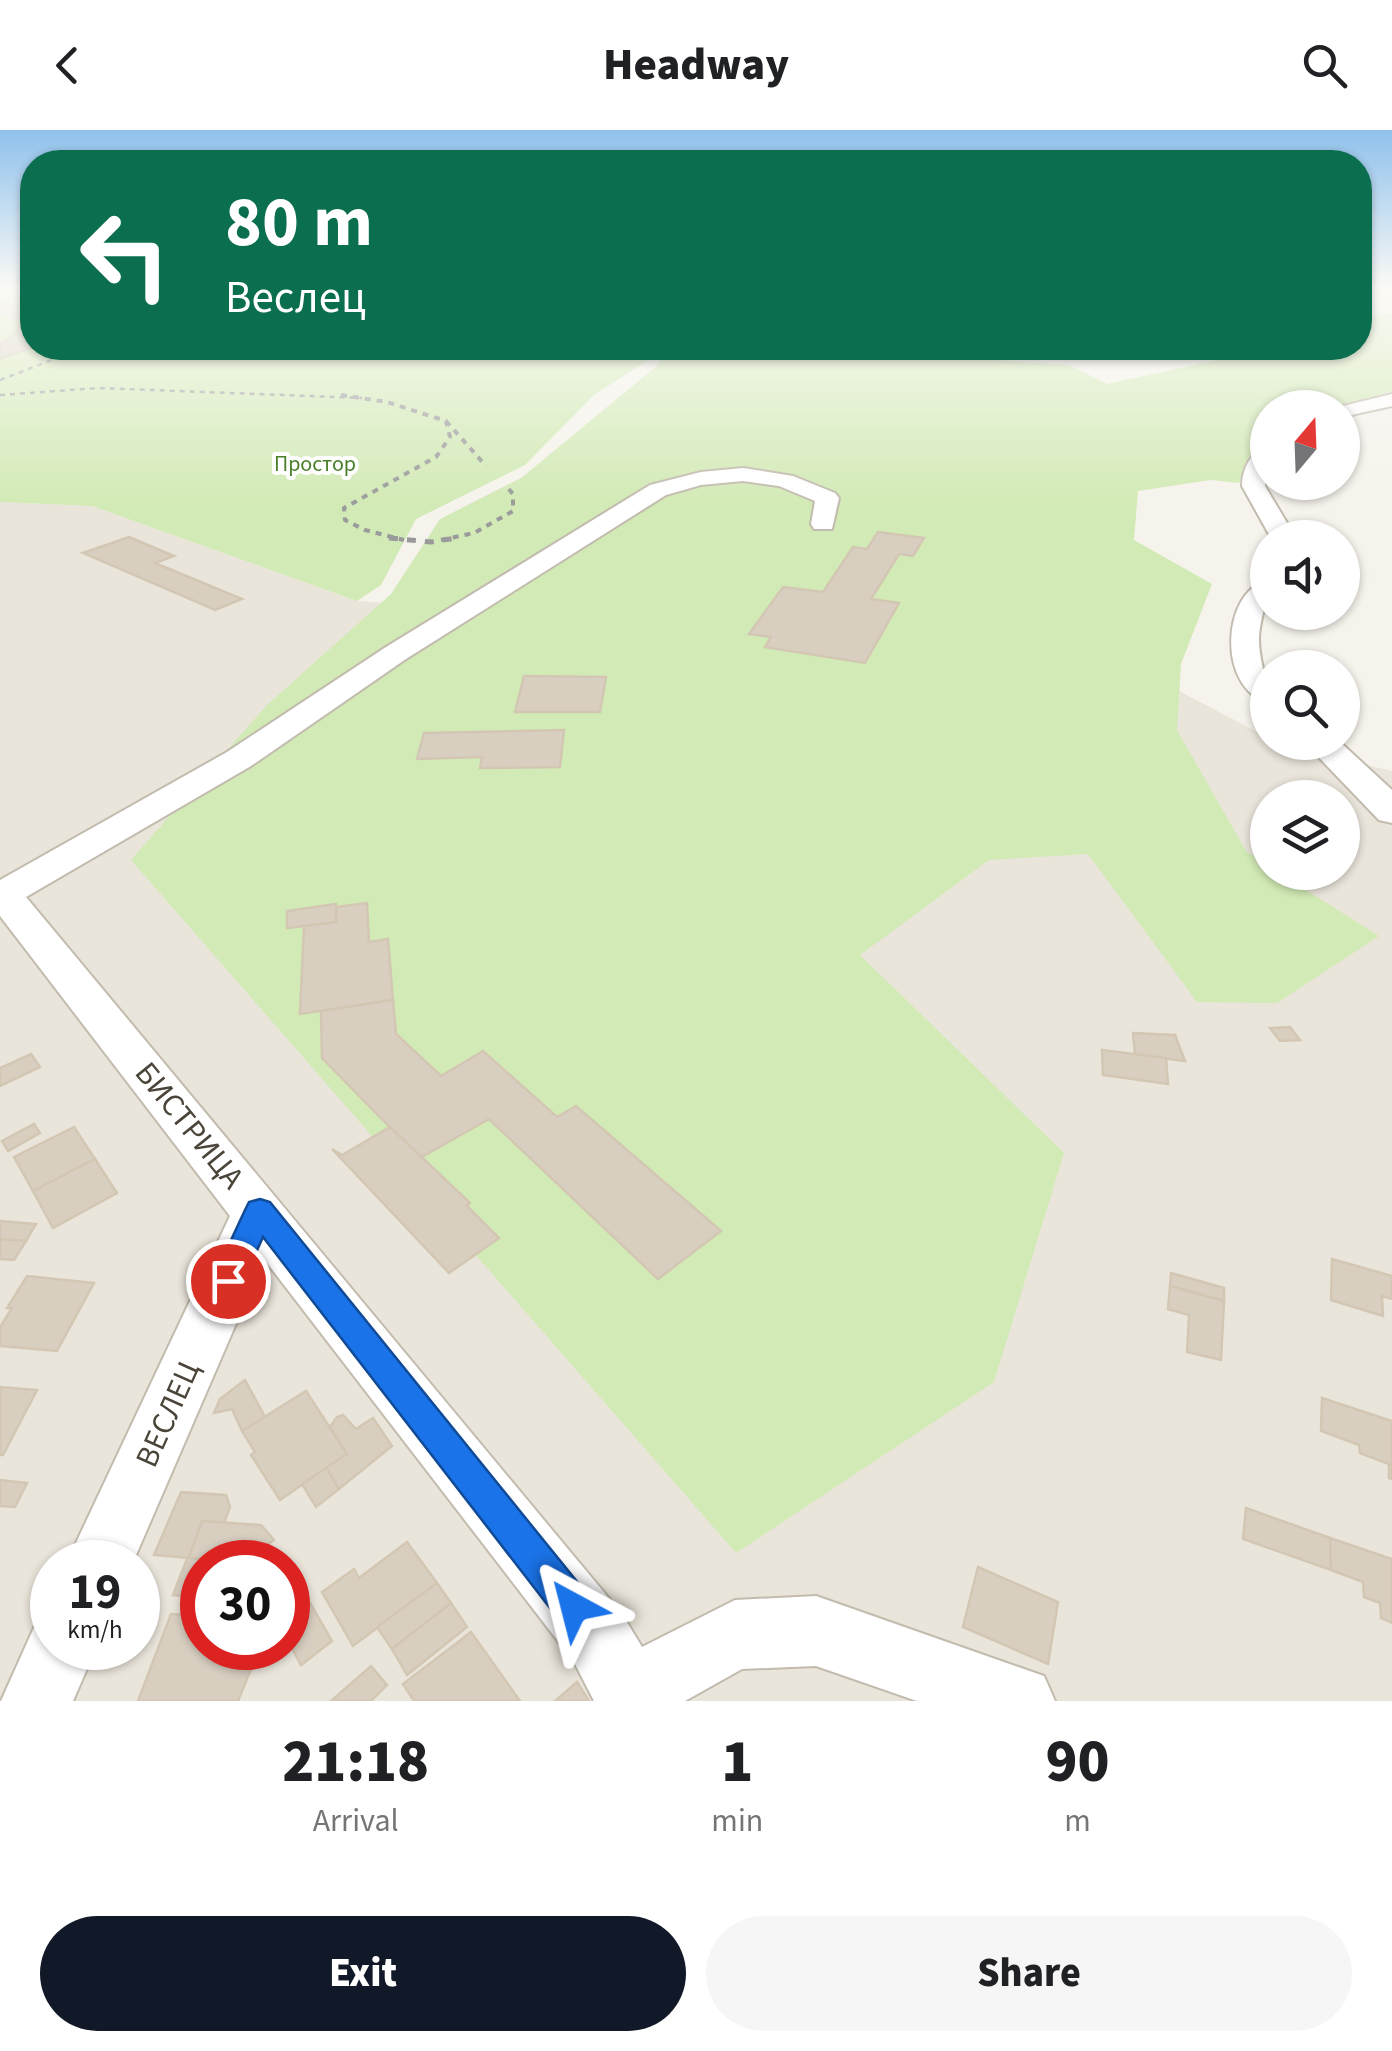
<!DOCTYPE html>
<meta charset="utf-8">
<style>
body{margin:0;font-family:"Source Sans 3",sans-serif;background:#f6f6f6;color:#202124;height:100vh;display:flex;flex-direction:column;font-size:38px;white-space:nowrap}
*{box-sizing:border-box;margin:0}
p{font-size:32px;color:#757577}
.icon{flex:none;width:55px;height:55px;fill:none;stroke:currentColor;stroke-width:2;stroke-linecap:round;stroke-linejoin:round}
.map{position:relative;height:1571px;overflow:hidden}
.drawer{display:flex;flex-direction:column;background:#fff;flex:1}
.drawer>*{flex:none}
.guide{position:absolute;left:20px;top:20px;width:1352px;height:210px;border-radius:40px;box-shadow:0 2px 8px #0004;background:#0b6e4f;color:#fff;overflow:hidden}
.needle{width:65px;rotate:19deg}
.controls{position:absolute;left:1250px;top:260px;display:grid;gap:20px}
.controls a{display:grid;place-items:center;width:110px;height:110px;border-radius:50%;background:#fff;box-shadow:0 2px 8px #0004;font-size:50px}
.speed{position:absolute;left:30px;top:1410px;display:flex;gap:20px;font-size:50px;font-weight:700;text-align:center}
.speed>*{display:grid;place-content:center;width:130px;height:130px;border-radius:50%;background:#fff;box-shadow:0 2px 8px #0004;line-height:1}
.speed small{font-size:25px;font-weight:400}
.speed .limit{border:15px solid #d22;background:#fff;color:#111}
.pin{position:absolute;display:grid;place-items:center;width:85px;height:85px;color:#fff;margin:-42px;border:5px solid #fff;border-radius:50%;box-shadow:0 2px 10px #0007}
.me{position:absolute;width:110px;margin:-55px;rotate:322deg;stroke-linejoin:round;filter:drop-shadow(0 0 8px #0008)}
.turn{display:flex;align-items:center;gap:35px;height:210px;padding:0 40px;font-size:45px}
.turn .icon{width:130px;height:130px;stroke-width:2.5}
.turn b{display:block;font-size:70px;line-height:85px}
.eta{display:flex;justify-content:space-evenly;align-items:center;height:170px;text-align:center}
.eta b{font-size:60px;font-weight:800;line-height:70px}
.action{display:flex;gap:20px;margin-top:auto;padding:20px 40px}
.action a{flex:1;height:115px;border-radius:60px;background:#111827;color:#fff;font-size:40px;font-weight:800;line-height:115px;text-align:center}
.action a+a{background:#f6f6f6;color:#202124}
header{display:flex;justify-content:space-between;align-items:center;height:130px;padding:0 40px;background:#fff;font-size:45px;font-weight:800}
.map>svg:first-child{display:block}
</style>
<header><svg class="icon" aria-label="back" viewBox="0 0 24 24"><path d="M15 5l-7 7 7 7"/></svg>Headway<svg class="icon" aria-label="search" viewBox="0 0 24 24"><circle cx="10" cy="10" r="6"/><path d="M15 15l6 6"/></svg></header>
<div class="map">
<svg width="1392" height="1571" viewBox="0 0 1392 1571">
<rect width="100%" height="100%" fill="#f6f3ec"/>
<!-- residential -->
<path fill="#eae5da" fill-rule="evenodd" d="M0,372l92,4 265,95 339,23 483,67 88,46 1,5 124,29v930h-1392zM1268,668h74v74h-74zM52,1432h86v86h-86zM202,1432h86v86h-86z"/>
<!-- green -->
<g fill="#d2eab5">
<path d="M0,157h32v61h620l-2,11 -56,36 -69,70 -109,54 -35,66 -24,16 -265,-95 -92,-4z"/>
<path d="M1392,183v78l-56,16 -68,1 -1,26 -4,2 -24,47 -28,-3 -73,11 -4,49 78,44 -31,80 -4,66 69,121 21,14 1,7 11,1 100,63 -102,67 -80,-1 -109,-148 -99,6 -129,95 204,198 -70,229 -258,171 -605,-693 136,-155 124,-111 49,-75 81,-41 137,-113 6,-17h150l255,17 38,19 110,-24 101,-6 -1,-6h43v-30z"/>
</g>
<!-- building -->
<g fill="#d8cfc1" stroke="#d3c7b4" stroke-width="2.5">
<path d="M0,173l32,4v40l-32,12v-15l24,-17 -5,-7 -19,-6z"/>
<path d="M878,402l46,6 -11,18 -14,-2 -28,45 28,4 -34,60 -100,-16 6,-10 -22,-3 34,-47 40,5 30,-45 14,2z"/>
<path d="M129,407l45,19 -19,7 87,36 -27,11 -132,-57z"/>
<path d="M524,546l82,1 -6,35h-85z"/>
<path d="M564,600l-4,37 -80,1 2,-11 -65,2 7,-26z"/>
<path d="M367,773l2,39 19,-3 5,61 -93,14 4,-88 32,-4v-15z"/>
<path d="M336,774v18l-49,6v-17z"/>
<path d="M393,870l3,34 45,42 42,-25 74,66 19,-11 145,125 -63,48 -169,-160 -69,39 -98,-100 -1,-47z"/>
<path d="M1290,897l10,13 -20,1 -10,-13z"/>
<path d="M1133,903l42,2 10,26 -50,-6z"/>
<path d="M1102,920l64,8 2,26 -65,-9z"/>
<path d="M31,924l9,13 -40,19v-18z"/>
<path d="M34,994l6,9 -32,18 -6,-10z"/>
<path d="M74,997l21,32 -62,32 -19,-34z"/>
<path d="M390,997l80,76 -3,3 32,32 -50,35 -117,-124 10,6z"/>
<path d="M95,1029l22,34 -64,35 -20,-37z"/>
<path d="M0,1091l36,3 -10,17 -26,-2z"/>
<path d="M0,1109l26,2 -12,19 -14,-1z"/>
<path d="M1332,1129l60,17v23l-10,-3 1,20 -52,-16z"/>
<path d="M1171,1143l53,15v13l-54,-15z"/>
<path d="M27,1146l67,7 -37,68 -57,-5v-19l12,-19h-5z"/>
<path d="M1170,1156l54,15 -3,59 -34,-8 2,-37 -21,-6z"/>
<path d="M245,1250l20,37 -23,14 -10,-22 -18,4 6,-14z"/>
<path d="M0,1257l37,3 -34,65h-3z"/>
<path d="M306,1261l41,63 -67,46 -29,-45 4,-3 -13,-21z"/>
<path d="M1322,1268l70,23v58l-3,-1v-14l-29,-11 -1,-8 -38,-14z"/>
<path d="M343,1285l13,14 17,-11 19,28 -53,43 -13,-21 21,-14 -17,-27 7,-10z"/>
<path d="M326,1338l13,21 -23,18 -14,-23z"/>
<path d="M0,1350l27,3 -12,24 -15,-1z"/>
<path d="M181,1362l45,3 4,12 -6,16 -22,-2 -13,37 -35,-3z"/>
<path d="M1246,1378l84,30 1,32 -88,-31z"/>
<path d="M202,1391l59,4 13,15 -31,21 -54,-3z"/>
<path d="M1330,1408l62,21v64l-11,-5 -1,-15 -16,-6 -1,-15 -32,-12z"/>
<path d="M407,1412l30,41 -84,63 -31,-54 32,-23 5,9z"/>
<path d="M187,1429l2,-1 54,3 -41,1v35l-29,-2z"/>
<path d="M978,1437l80,35 -10,62 -85,-37z"/>
<path d="M437,1453l14,20 -59,46 -15,-22z"/>
<path d="M306,1466l26,45 -31,24 -13,-24v-32z"/>
<path d="M451,1473l16,24 -60,48 -15,-26z"/>
<path d="M171,1484l31,2v32h34l15,21 -13,32h-100z"/>
<path d="M471,1502l49,69h-106l-11,-17z"/>
<path d="M371,1536l16,19 -16,16h-40z"/>
<path d="M577,1552l12,19h-34z"/>
</g>
<g fill="none" stroke-linecap="round" stroke-linejoin="round">
<!-- minor casing -->
<g stroke="#c2bbae" stroke-width="4">
<g id="minor">
<path d="M1392,264v12l-50,11v-9h-7z"/>
<path d="M1268,316l-3,40 31,52h-25l-29,-52c0,-16 9,-36 26,-40z"/>
<path d="M743,338l50,8 42,17 4,5 -7,31h-18l-3,-5 4,-23 -36,-15 -36,-5 -42,4 -35,10 -260,164 -155,107 -225,131 596,717 20,33 93,-47 81,-4 228,80 11,25h-138l-101,-35 -74,3 -57,32h-91l-20,-39 -310,-403 -131,303h-66l163,-346 -230,-300v-36l227,-128 159,-105 264,-162 51,-13z"/>
<path d="M1268,450c0,22 -8,37 -9,57 -1,22 9,42 9,65 -50,-12 -48,-110 0,-122z"/>
<path d="M1304,612h36l52,48v33l-13,-3z"/>
<path d="M52,1487v31h44l-23,53h-72l35,-78z"/>
</g>
</g>
<!-- minor -->
<use href="#minor" fill="#fff" fill-rule="evenodd"/>
<!-- rail-far2 -->
<g stroke="#9a9a9a" stroke-width="2.5" stroke-dasharray="5 5" stroke-linecap="butt">
<path d="M0,250l83,-32"/>
<path d="M0,265l99,-7 263,10"/>
</g>
<!-- rail-far1 -->
<g stroke="#9a9a9a" stroke-width="4" stroke-dasharray="6 6" stroke-linecap="butt">
<path d="M341,265l46,7 59,19 4,16 -14,20 -92,51 1,12 20,10 39,10"/>
<path d="M446,291l40,45"/>
<path d="M441,410l33,-7 39,-22v-17l-8,-9"/>
</g>
<!-- rail -->
<path stroke="#9a9a9a" stroke-width="5" stroke-dasharray="9 9" stroke-linecap="butt" d="M389,408l42,4 25,-4"/>
</g>
<!-- sky -->
<linearGradient id="sky" x2="0" y2="1"><stop stop-color="#8fc1ec"/><stop offset="0.42" stop-color="#fbfaf6"/><stop offset="1" stop-color="#fbfaf6" stop-opacity="0"/></linearGradient>
<rect width="1392" height="377" fill="url(#sky)"/>
<!-- route -->
<path fill="#1a73e8" stroke="#114b97" stroke-width="2.5" d="M260,1069l10,3 317,392 6,13 -6,14 -13,6 -14,-6 -297,-384 -24,53 -11,4 -12,-4 -4,-9 33,-71 4,-8z"/>
<g text-anchor="middle" stroke-width="8" stroke-linejoin="round" paint-order="stroke">
<!-- far-park labels -->
<g font-size="22" fill="#4a7f2a" stroke="#fff">
<text x="315" y="341">Простор</text>
</g>
<!-- near-street labels -->
<g font-size="32" fill="#4b4439" stroke="#fff">
<text transform="translate(190 995) rotate(51)" y="11">БИСТРИЦА</text>
<text transform="translate(167 1284) rotate(-66)" y="11">ВЕСЛЕЦ</text>
</g>
</g>
</svg>
<div class="controls">
<a><svg class="needle" viewBox="-14 -14 28 28"><path d="M0-13l5 13h-10z" fill="#e53935"/><path d="M0 13l5-13h-10z" fill="#757577"/></svg></a>
<a><svg class="icon" aria-label="sound" viewBox="0 0 24 24"><path d="M4 9h4l5-4v14l-5-4H4zM17 9q2 3 0 6"/></svg></a>
<a><svg class="icon" aria-label="search" viewBox="0 0 24 24"><circle cx="10" cy="10" r="6"/><path d="M15 15l6 6"/></svg></a>
<a><svg class="icon" aria-label="layers" viewBox="0 0 24 24"><path d="M12 4l9 5-9 5-9-5zM3 14l9 5 9-5"/></svg></a>
</div>
<div class="speed"><div>19<small>km/h</small></div><div class="limit">30</div></div>
<div class="pin" style="left:228px;top:1151px;background:#d93025"><svg class="icon" aria-label="arrive" viewBox="0 0 24 24"><path d="M6 21V4h12l-3 4 3 4H6"/></svg></div>
<svg class="me" style="left:574px;top:1477px" viewBox="-20 -20 40 40"><path d="M0-17L14 15 0 8-14 15z" fill="#1a73e8" stroke="#fff" stroke-width="4"/></svg>
<div class="guide">
<div class="turn"><svg class="icon" aria-label="left" viewBox="0 0 24 24"><path d="M17 20v-9H6M10 6l-5 5 5 5"/></svg><div><b>80 m</b>Веслец</div></div>
</div>
</div>
<section class="drawer">
<div class="eta">
<div><b>21:18</b><p>Arrival</p></div>
<div><b>1</b><p>min</p></div>
<div><b>90</b><p>m</p></div>
</div>
<div class="action"><a>Exit</a><a>Share</a></div>
</section>
